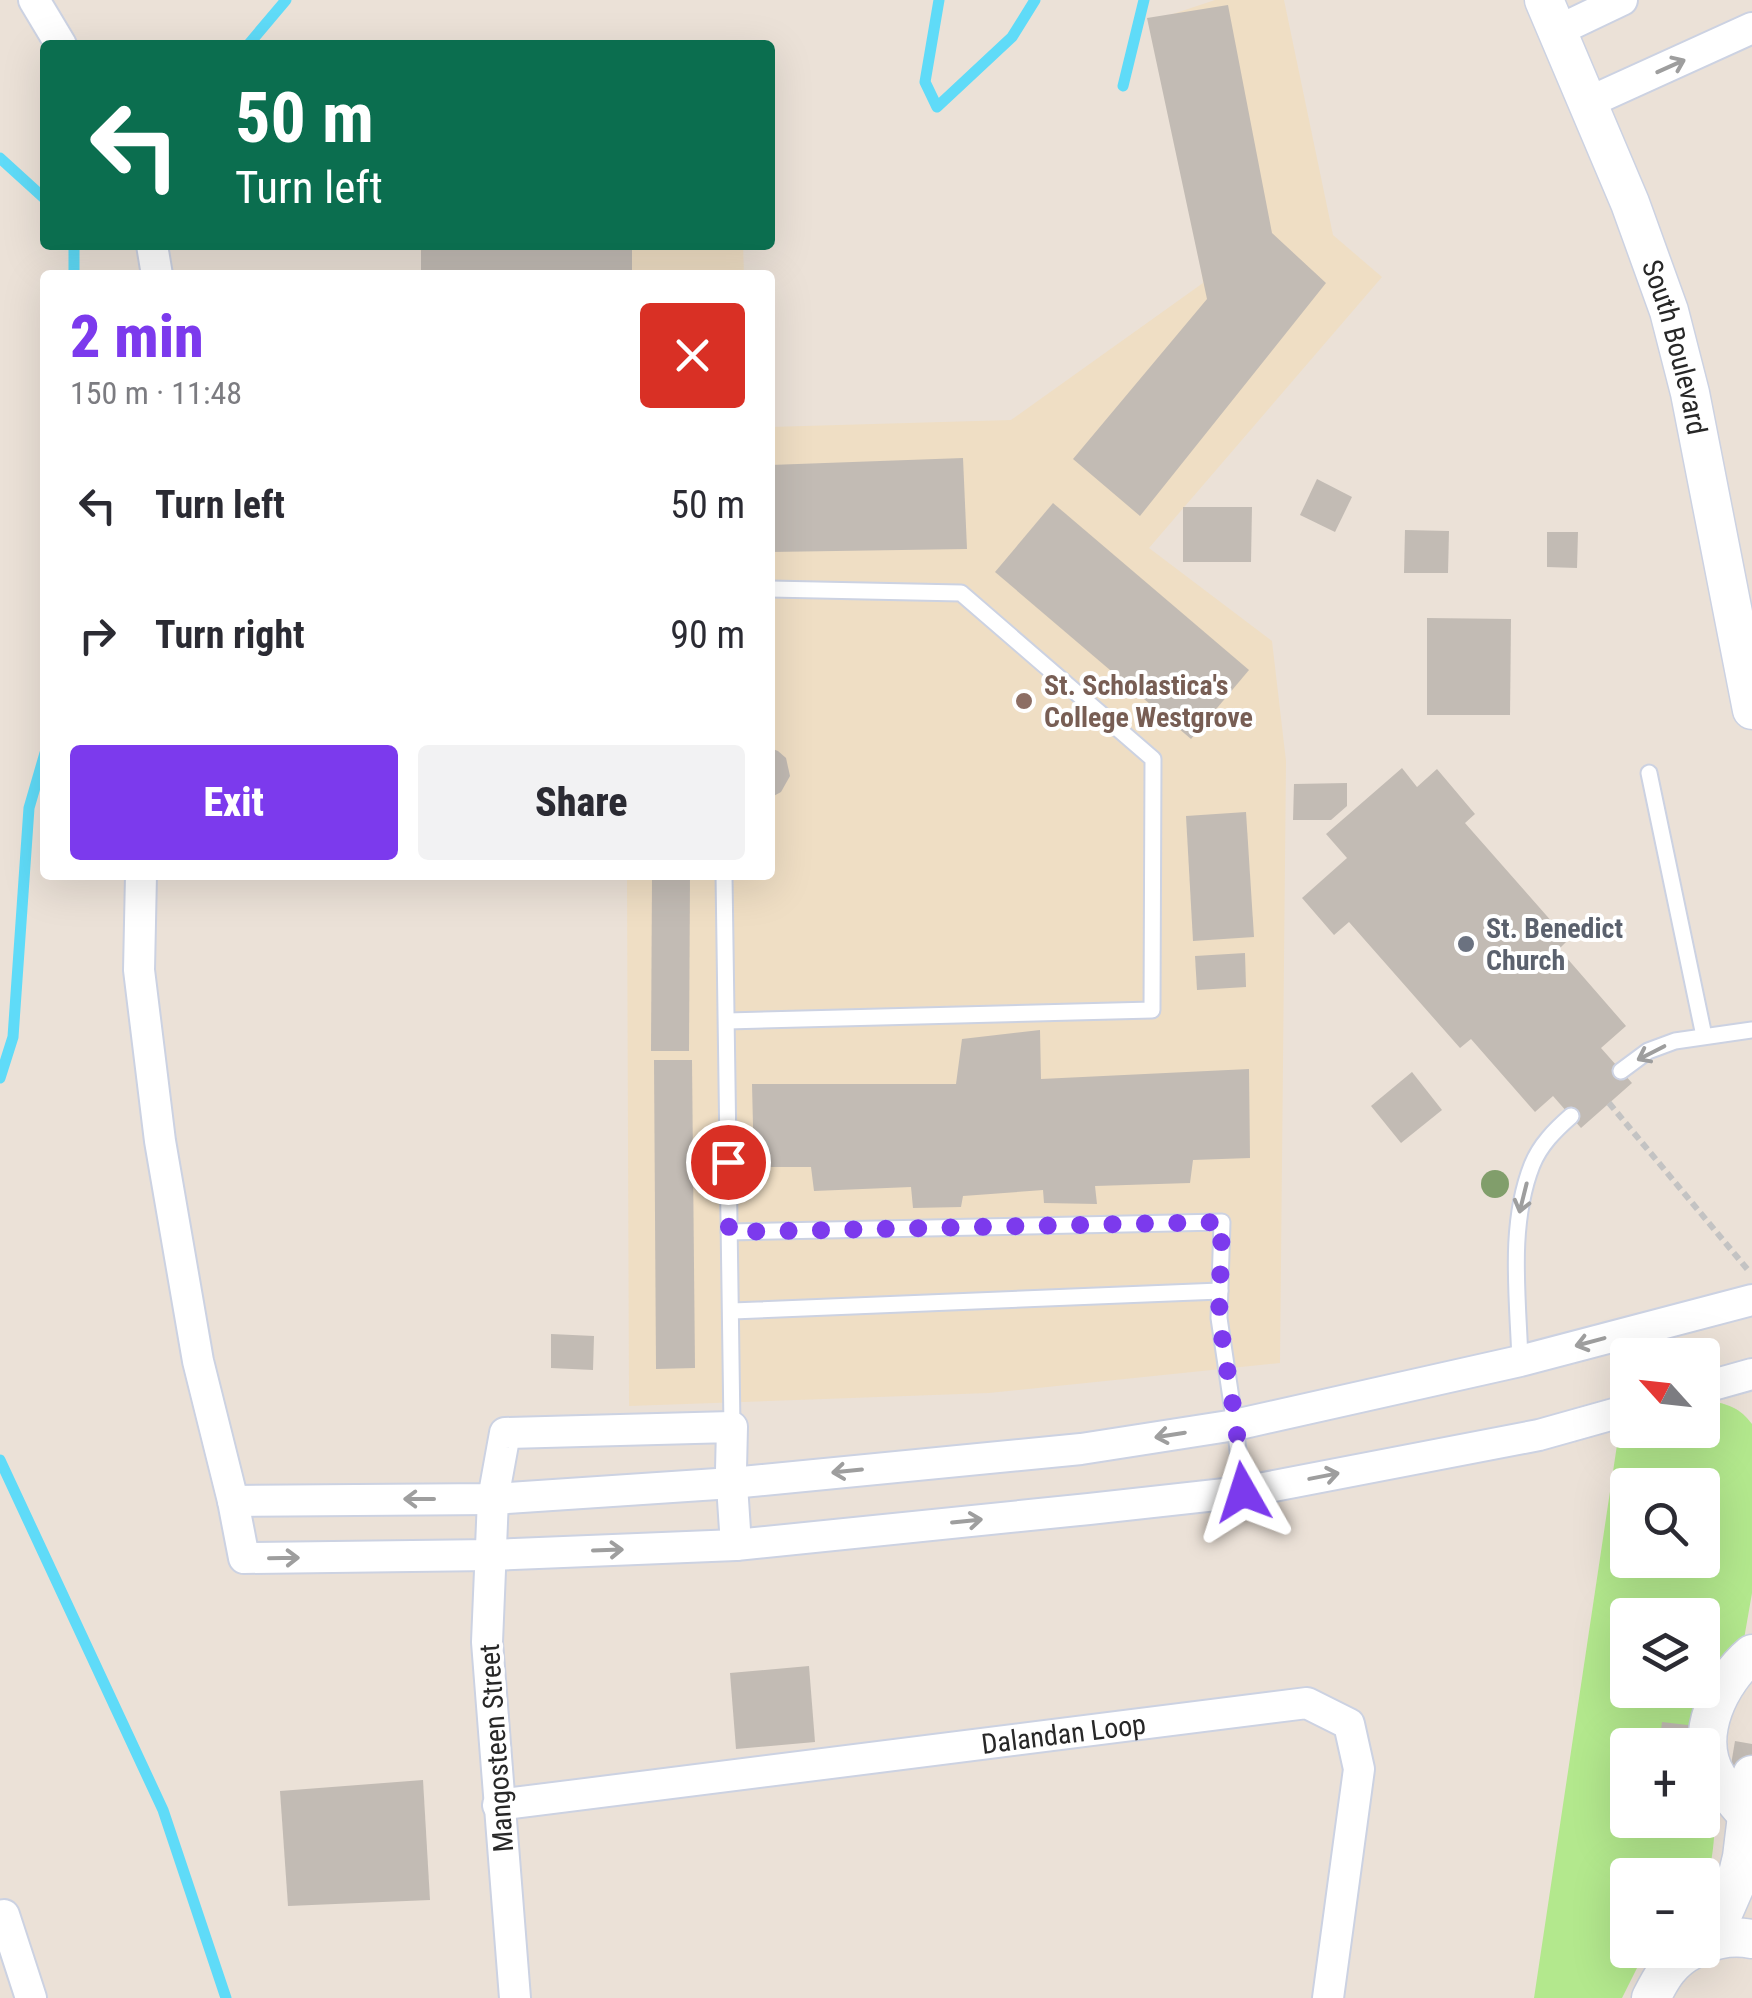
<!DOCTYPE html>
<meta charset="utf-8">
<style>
body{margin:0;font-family:"Roboto Condensed",sans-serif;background:#f2f2f3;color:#2b2b33;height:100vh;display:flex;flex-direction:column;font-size:38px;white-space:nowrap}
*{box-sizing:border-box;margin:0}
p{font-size:32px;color:#7c7c81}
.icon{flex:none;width:55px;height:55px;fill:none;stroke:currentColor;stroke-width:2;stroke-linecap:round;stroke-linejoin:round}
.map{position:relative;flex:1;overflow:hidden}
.side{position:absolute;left:40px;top:270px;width:735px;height:610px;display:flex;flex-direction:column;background:#fff;border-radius:10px;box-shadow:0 10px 40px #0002}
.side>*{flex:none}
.top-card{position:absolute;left:40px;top:40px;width:735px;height:210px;border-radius:10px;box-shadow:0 10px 40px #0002;background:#0b6e4f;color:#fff;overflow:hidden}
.needle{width:65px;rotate:297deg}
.buttons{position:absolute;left:1610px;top:1338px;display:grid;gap:20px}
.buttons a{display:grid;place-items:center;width:110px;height:110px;border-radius:10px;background:#fff;box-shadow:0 10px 40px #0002;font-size:50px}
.pin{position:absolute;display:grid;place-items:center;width:85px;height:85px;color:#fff;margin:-42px;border:5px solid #fff;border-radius:50%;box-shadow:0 2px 10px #0007}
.me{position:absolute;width:110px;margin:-55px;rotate:354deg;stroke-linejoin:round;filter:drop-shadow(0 0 8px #0008)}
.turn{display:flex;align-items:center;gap:35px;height:210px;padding:0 30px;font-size:45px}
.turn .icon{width:130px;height:130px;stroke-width:2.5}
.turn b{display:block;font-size:70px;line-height:85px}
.round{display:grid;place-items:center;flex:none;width:105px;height:105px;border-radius:10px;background:#f2f2f3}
.head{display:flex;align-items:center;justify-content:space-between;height:170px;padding:0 30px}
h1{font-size:60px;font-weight:800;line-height:75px;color:#7c3aed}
.action{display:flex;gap:20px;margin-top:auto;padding:20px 30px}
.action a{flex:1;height:115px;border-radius:10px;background:#7c3aed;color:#fff;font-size:40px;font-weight:800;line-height:115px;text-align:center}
.action a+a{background:#f2f2f3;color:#2b2b33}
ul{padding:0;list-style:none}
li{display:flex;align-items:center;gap:30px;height:130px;padding:0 30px}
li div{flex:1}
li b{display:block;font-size:38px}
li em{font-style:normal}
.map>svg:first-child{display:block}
</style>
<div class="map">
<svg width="1752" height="1998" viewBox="0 0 1752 1998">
<rect width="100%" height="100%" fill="#ebe1d7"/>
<!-- education -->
<g fill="#efdec4">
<path d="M1215,0h69l49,235 49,42 -233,271 123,93 14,120 -6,602 -291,30 -360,13 -2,-531h143v-448l241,-7 192,-137 -36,-267z"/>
<path d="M420,245h323l1,30h-321z"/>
</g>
<!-- green -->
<path fill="#b3e88d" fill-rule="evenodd" d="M1709,1401c20,3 31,7 43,23v169l-8,46 -51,106h-65v75h74l1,-37c3,7 7,15 10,22 5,19 -2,71 -10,88l-1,-18h-74v75h18l-24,48h-88l86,-573 7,-2 1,7h74l1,-27zM1628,1485h74v75h-74zM1628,1615h74v75h-74z"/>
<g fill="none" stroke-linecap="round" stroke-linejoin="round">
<!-- stream -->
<g stroke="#5fdbf8" stroke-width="11">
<path d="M939,0l-14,82 12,25 75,-70 23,-37"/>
<path d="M248,45l38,-45"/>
<path d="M1123,86l21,-86"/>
<path d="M0,158l45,41"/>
<path d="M74,245v30"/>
<path d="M0,1078l13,-41 16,-229 16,-55"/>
<path d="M0,1460l163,350 63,188"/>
</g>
</g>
<!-- building -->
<g fill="#c2bbb4">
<path d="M1228,5l44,228 54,50 -186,233 -67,-57 134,-160 -60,-281z"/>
<rect x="421" y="245" width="211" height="30"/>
<path d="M963,458l4,91 -197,3v-87z"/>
<path d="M1317,479l35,18 -17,35 -35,-17z"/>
<path d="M1053,503l196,167 -58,69 -196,-167z"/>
<path d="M1183,507h69l-1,55h-68z"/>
<path d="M1405,530l44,1 -1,42h-44z"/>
<path d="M1547,532h31l-1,36 -30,-1z"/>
<path d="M1427,618l84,1 -1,96h-83z"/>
<path d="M770,748l8,3 8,7 4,18 -9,16 -11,6z"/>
<path d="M1402,768l15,19 20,-18 38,45 -10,9 103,117 -9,9 67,77 -25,22 31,35 -51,45 -28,-32 -18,16 -64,-73 -11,9 -111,-126 -15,13 -32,-37 45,-40 -21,-24z"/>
<path d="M1347,783v23l-16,14h-38l1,-36z"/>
<path d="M1246,812l8,125 -61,4 -7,-125z"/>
<path d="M652,875h38l-1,176h-38z"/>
<path d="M1245,953l1,34 -49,3 -2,-34z"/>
<path d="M1040,1030l1,49 208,-10 1,89 -57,2 -3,23 -95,3 2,18 -53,-1 -1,-13 -80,6 -2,11 -48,1 -2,-21 -97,4 -3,-24h-57l-2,-83h204l6,-45z"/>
<path d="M654,1060h38l3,308 -39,1z"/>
<path d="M1412,1072l30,38 -41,33 -30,-37z"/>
<path d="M551,1334l43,2 -1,34 -42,-2z"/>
<path d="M809,1666l6,76 -79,7 -6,-76z"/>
<path d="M1662,1722l34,4 -3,19h-34z"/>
<path d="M1735,1741l17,3v30l-22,-3z"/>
<path d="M423,1780l7,120 -142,6 -8,-115z"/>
</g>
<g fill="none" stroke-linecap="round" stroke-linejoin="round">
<!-- service casing -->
<g stroke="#ccd2e2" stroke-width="19">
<g id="service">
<path d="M1649,773l55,263"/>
<path d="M724,875l8,552"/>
<path d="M727,1021l425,-11 1,-251 -192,-166 -191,-4"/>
<path d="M1621,1071l27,-20 27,-10 77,-11"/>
<path d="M729,1232l493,-10 -3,96 16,107 8,67"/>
<path d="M732,1311l488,-20"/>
<path d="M1520,1361c-2,-64 -12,-135 12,-196 8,-20 23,-35 39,-49"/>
</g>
</g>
<!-- minor casing -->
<g stroke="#ccd2e2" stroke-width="34">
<g id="minor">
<path d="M34,0l27,45"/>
<path d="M1557,31l65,-31"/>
<path d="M1589,102l163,-74"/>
<path d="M152,245l5,30"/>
<path d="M141,875l-2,95 21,171 38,220 35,140 11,57 247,-3 245,-10 353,-36 154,-17 296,-57 89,-25"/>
<path d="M1702,1388l50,-14"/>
<path d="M233,1501l260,-2 239,-16 349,-34 154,-24 285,-64 232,-61"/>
<path id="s1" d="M498,1805l809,-102 42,21 10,45 -31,229"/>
<path d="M4,1915l27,83"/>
<path d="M515,1998l-28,-356 6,-143 12,-66 227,-6 -1,43 5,75"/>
</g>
</g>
<!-- tertiary casing -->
<g stroke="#ccd2e2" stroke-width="41">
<g id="tertiary">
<path id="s2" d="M1544,0l86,203 39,108 21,82 62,317"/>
<path d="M1752,1654c-32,27 -60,82 -35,123 8,13 20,26 30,38l5,1"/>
<path d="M1711,1941l24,-55 7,-29 10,-82"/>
<path d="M1702,1945c16,-7 34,-9 50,-6"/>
<path d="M1651,1998c10,-20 20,-38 41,-48"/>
</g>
</g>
<!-- path -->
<path stroke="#c3c3c3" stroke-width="6" stroke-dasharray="8 5" stroke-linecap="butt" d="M1609,1103l139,167"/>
<!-- service -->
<use href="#service" stroke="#fff" stroke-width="15"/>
<!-- minor -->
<use href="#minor" stroke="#fff" stroke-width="30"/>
<!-- tertiary -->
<use href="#tertiary" stroke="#fff" stroke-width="38"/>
</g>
<!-- trees -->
<circle fill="#819e6b" cx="1495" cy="1184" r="14"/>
<!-- one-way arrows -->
<defs><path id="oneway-shaft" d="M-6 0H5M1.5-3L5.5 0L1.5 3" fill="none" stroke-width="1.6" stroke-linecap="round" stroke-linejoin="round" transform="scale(2.5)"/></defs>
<g stroke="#9e9e9e">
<use href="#oneway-shaft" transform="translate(1671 66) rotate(-24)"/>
<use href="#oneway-shaft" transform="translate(1651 1053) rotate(153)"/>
<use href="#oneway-shaft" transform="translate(1523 1198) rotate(104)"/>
<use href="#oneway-shaft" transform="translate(1590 1342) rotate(165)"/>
<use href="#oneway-shaft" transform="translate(1170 1435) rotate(171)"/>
<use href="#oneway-shaft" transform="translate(847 1471) rotate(174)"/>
<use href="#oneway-shaft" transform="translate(1324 1476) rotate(-11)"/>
<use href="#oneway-shaft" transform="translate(419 1499) rotate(180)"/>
<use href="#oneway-shaft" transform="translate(967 1521) rotate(-6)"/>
<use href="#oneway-shaft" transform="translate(608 1550) rotate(-2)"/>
<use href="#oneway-shaft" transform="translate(284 1558) rotate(-1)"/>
</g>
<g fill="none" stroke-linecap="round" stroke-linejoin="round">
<!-- route -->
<path stroke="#7c3aed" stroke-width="18" stroke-dasharray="0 32.4" d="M728,1162l1,70 493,-10 -3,96 17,107 7,67"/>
</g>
<!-- markers -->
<circle fill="#8d6e63" stroke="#fff" stroke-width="4" cx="1024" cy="701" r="10"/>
<circle fill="#6b7280" stroke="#fff" stroke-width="4" cx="1466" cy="944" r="10"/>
<g text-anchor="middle" stroke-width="8" stroke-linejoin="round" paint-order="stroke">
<!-- street labels -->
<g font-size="28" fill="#272727" stroke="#fff">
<text dy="10" stroke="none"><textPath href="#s2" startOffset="372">South Boulevard</textPath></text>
<text dy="10" stroke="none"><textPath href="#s1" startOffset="570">Dalandan Loop</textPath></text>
<text transform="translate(496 1748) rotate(-94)" y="10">Mangosteen Street</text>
</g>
<!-- education labels -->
<g font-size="28" font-weight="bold" fill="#785e54" stroke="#fff" text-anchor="start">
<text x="1044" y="695">St. Scholastica's<tspan x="1044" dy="32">College Westgrove</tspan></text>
</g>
<!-- worship labels -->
<g font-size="28" font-weight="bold" fill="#5b616d" stroke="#fff" text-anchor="start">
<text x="1486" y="938">St. Benedict<tspan x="1486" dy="32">Church</tspan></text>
</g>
</g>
</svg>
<div class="buttons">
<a><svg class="needle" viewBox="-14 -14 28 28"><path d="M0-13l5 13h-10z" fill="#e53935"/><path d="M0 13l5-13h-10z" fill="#7c7c81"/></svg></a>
<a><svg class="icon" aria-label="search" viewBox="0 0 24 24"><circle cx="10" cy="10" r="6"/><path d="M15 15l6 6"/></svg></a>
<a><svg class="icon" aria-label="layers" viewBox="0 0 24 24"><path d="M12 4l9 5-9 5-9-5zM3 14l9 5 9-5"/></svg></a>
<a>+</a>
<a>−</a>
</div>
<div class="pin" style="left:728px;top:1162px;background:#d93025"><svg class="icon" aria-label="arrive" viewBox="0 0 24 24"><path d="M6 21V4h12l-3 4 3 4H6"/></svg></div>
<svg class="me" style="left:1243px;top:1492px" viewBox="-20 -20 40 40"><path d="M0-17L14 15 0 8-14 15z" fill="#7c3aed" stroke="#fff" stroke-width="4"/></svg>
<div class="top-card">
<div class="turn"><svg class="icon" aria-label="left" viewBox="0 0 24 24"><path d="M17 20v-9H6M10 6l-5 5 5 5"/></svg><div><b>50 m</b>Turn left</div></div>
</div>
<section class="side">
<div class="head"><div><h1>2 min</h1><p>150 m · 11:48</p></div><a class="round" style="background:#d93025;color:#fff"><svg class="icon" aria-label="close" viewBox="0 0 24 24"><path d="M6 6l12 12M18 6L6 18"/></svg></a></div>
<ul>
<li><svg class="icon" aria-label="left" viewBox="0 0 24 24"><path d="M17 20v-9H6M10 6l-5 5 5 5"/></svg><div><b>Turn left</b></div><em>50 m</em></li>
<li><svg class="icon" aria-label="right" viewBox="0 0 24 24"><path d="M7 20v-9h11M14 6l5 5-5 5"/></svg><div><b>Turn right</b></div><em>90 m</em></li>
</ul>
<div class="action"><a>Exit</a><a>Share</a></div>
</section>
</div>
